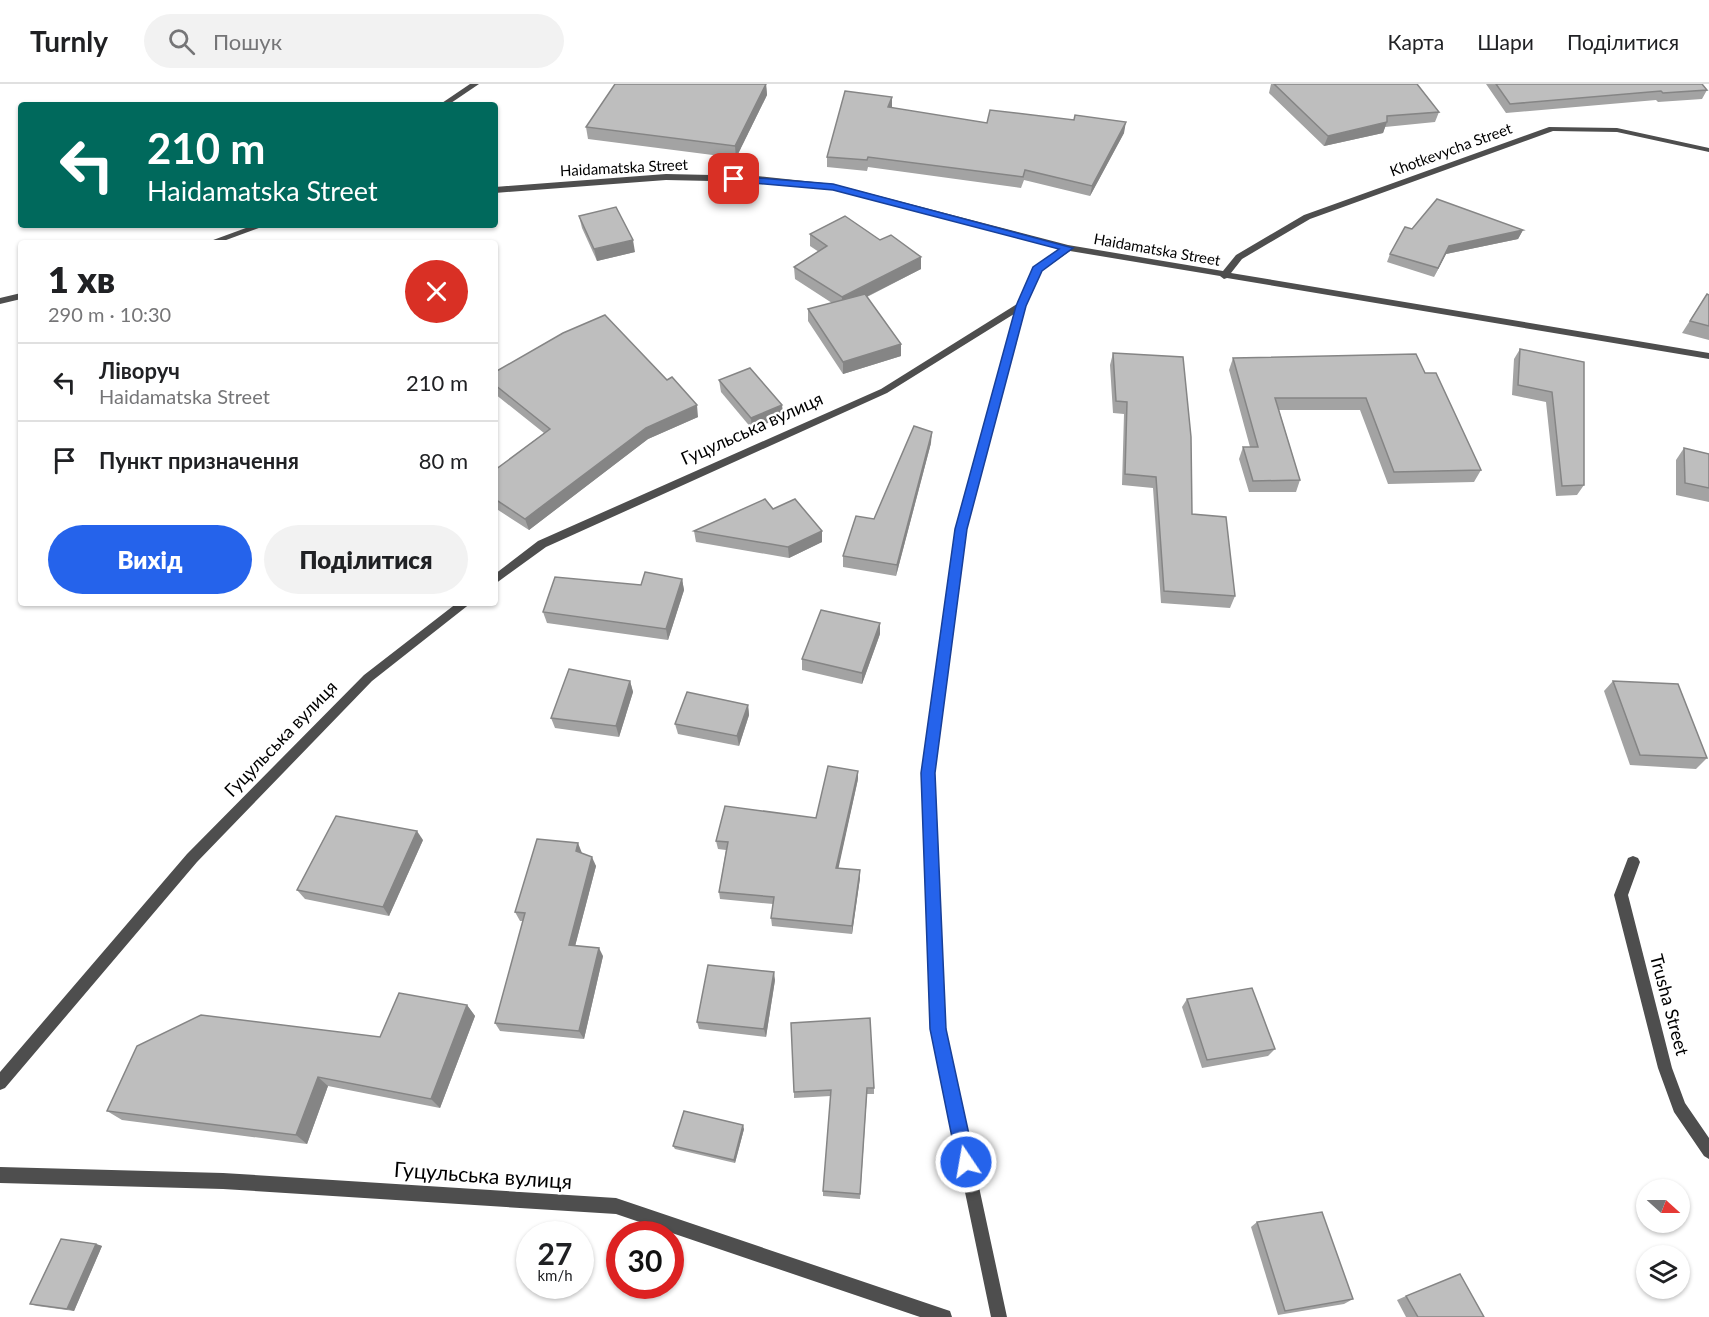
<!DOCTYPE html>
<html lang="uk">
<meta charset="utf-8">
<style>
body{margin:0;font-family:Lato,sans-serif;background:#f2f2f2;color:#202124;height:100vh;display:flex;flex-direction:column;font-size:22px;white-space:nowrap}
*{box-sizing:border-box;margin:0}
p{font-size:20px;color:#757577}
.icon{flex:none;width:33px;height:33px;fill:none;stroke:currentColor;stroke-width:2;stroke-linecap:round;stroke-linejoin:round}
.map{position:relative;flex:1;overflow:hidden}
.panel{position:absolute;left:18px;top:156px;width:480px;height:366px;display:flex;flex-direction:column;background:#fff;border-radius:6px;box-shadow:0 2px 4px #0004}
.panel>*{flex:none}
.top-card{position:absolute;left:18px;top:18px;width:480px;height:126px;border-radius:6px;box-shadow:0 2px 4px #0004;background:#00695c;color:#fff;overflow:hidden}
.needle{width:39px;rotate:111deg}
.buttons{position:absolute;left:1636px;top:1095px;display:grid;gap:12px}
.buttons a{display:grid;place-items:center;width:54px;height:54px;border-radius:50%;background:#fff;box-shadow:0 2px 4px #0004;font-size:30px}
.speed{position:absolute;left:516px;top:1137px;display:flex;gap:12px;font-size:30px;font-weight:700;text-align:center}
.speed>*{display:grid;place-content:center;width:78px;height:78px;border-radius:50%;background:#fff;box-shadow:0 2px 4px #0004;line-height:1}
.speed small{font-size:15px;font-weight:400}
.speed .limit{border:9px solid #d22;background:#fff;color:#111}
.pin{position:absolute;display:grid;place-items:center;width:51px;height:51px;color:#fff;margin:-26px;border-radius:12px;box-shadow:0 3px 9px #0006}
.me{position:absolute;width:66px;margin:-33px;rotate:348deg;stroke-linejoin:round;filter:drop-shadow(0 0 4px #0008)}
.turn{display:flex;align-items:center;gap:21px;height:126px;padding:0 30px;font-size:27px}
.turn .icon{width:78px;height:78px;stroke-width:2.5}
.turn b{display:block;font-size:42px;line-height:51px}
.round{display:grid;place-items:center;flex:none;width:63px;height:63px;border-radius:32px;background:#f2f2f2}
.head{display:flex;align-items:center;justify-content:space-between;height:102px;padding:0 30px}
h1{font-size:36px;font-weight:800;line-height:45px}
.action{display:flex;gap:12px;margin-top:auto;padding:12px 30px}
.action a{flex:1;height:69px;border-radius:36px;background:#2563eb;color:#fff;font-size:24px;font-weight:800;line-height:69px;text-align:center}
.action a+a{background:#f2f2f2;color:#202124}
ul{padding:0;list-style:none}
li{display:flex;align-items:center;gap:18px;height:78px;padding:0 30px;border-top:2px solid #e0e0e0}
li div{flex:1}
li b{display:block;font-size:22px}
li em{font-style:normal}
header{display:flex;align-items:center;gap:36px;box-sizing:border-box;height:84px;padding:0 30px;background:#fff;border-bottom:2px solid #e0e0e0}
header strong{font-size:28px}
nav{display:flex;gap:33px;margin-inline-start:auto;font-size:21px}
.search{width:420px;height:54px;background:#f2f2f2;display:flex;align-items:center;gap:15px;box-sizing:border-box;padding:0 21px;border-radius:33px;color:#757577;font-size:22px}
.map>svg:first-child{display:block}
</style>
<header>
<strong>Turnly</strong>
<div class="search"><svg class="icon" aria-label="search" viewBox="0 0 24 24"><circle cx="10" cy="10" r="6"/><path d="M15 15l6 6"/></svg>Пошук</div>
<nav><a>Карта</a><a>Шари</a><a>Поділитися</a></nav>
</header>
<div class="map">
<svg width="1709" height="1233" viewBox="0 0 1709 1233">
<rect width="100%" height="100%" fill="#fff"/>
<g fill="none" stroke-linecap="round" stroke-linejoin="round">
<!-- lane -->
<g fill="#4e4e4e" fill-rule="evenodd">
<path d="M254,141h13l-49,18h-13z"/>
<path d="M21,209v6l-21,5v-6z"/>
</g>
<!-- street -->
<g fill="#4e4e4e" fill-rule="evenodd">
<path d="M470,0h9l-31,21h-9z"/>
<path d="M1549,43l68,1 92,20v4l-92,-20 -64,-1 -243,88 -68,40 -11,14 478,80v6l-482,-81 -3,1 -4,-3 -150,-25 -29,20 -15,35 -60,223 -32,244 11,256 62,288h-16l-60,-288 -9,-256 34,-244 58,-215 -127,79 -341,154 -51,37v-10l43,-33 343,-152 136,-85 17,-37 27,-18 -228,-59 -76,-8 -91,-2 -171,13v-6l171,-13 91,2 76,8 235,61 155,26 13,-16 68,-40z"/>
<path d="M457,519h14l-99,78 -175,181 -192,226 -5,2v-18l187,-218 177,-179z"/>
<path d="M1633,772l5,2 2,4 -12,33 44,173 13,35 24,35v21l-5,-3 -30,-44 -16,-44 -44,-173 14,-37z"/>
<path d="M0,1083l223,6 393,25 328,111 6,2 2,6h-32l-304,-103 -393,-25 -223,-6z"/>
</g>
</g>
<!-- wall -->
<g fill="#a3a3a3">
<path d="M766,0l1,11 -31,63 -148,-19 -2,-12z"/>
<path d="M1271,0h146l22,28 -4,10 -50,5 -2,6 -59,13 -55,-53z"/>
<path d="M1486,0h216l5,6 -5,9 -44,3 -2,-2 -150,13z"/>
<path d="M892,24l95,15 137,10 -34,63 -66,-16 -3,8 -153,-21 -1,4 -40,-4v-10z"/>
<path d="M579,132l56,36 -38,9 -15,-33z"/>
<path d="M1523,146l-5,9 -72,15 -12,23 -47,-15 3,-8z"/>
<path d="M810,150l111,35 -54,28 34,47v12l-58,18 -35,-53v-12l24,-6 -37,-24 -1,-12 25,-15 -9,-6z"/>
<path d="M1707,210l2,1v45l-27,-7z"/>
<path d="M1520,265l64,13v123l-7,10 -21,1 -10,-94 -34,-7 2,-36z"/>
<path d="M1113,269l79,161 43,82 -5,12 -69,-5 -8,-115 -31,-3 2,-71 -11,-1 -3,-48z"/>
<path d="M1233,274l192,15 56,97 -7,12 -86,2 -28,-74h-81l21,70 -4,12h-47l-10,-33 4,-12h7l-21,-77z"/>
<path d="M495,288l203,45 -50,22 -119,91 -34,-22v-38l49,-37 -49,-39z"/>
<path d="M719,296l63,25 1,12 -31,12 -31,-37z"/>
<path d="M931,359l-35,133 -53,-9v-11l31,-37z"/>
<path d="M1684,364l25,6v48l-33,-7v-35z"/>
<path d="M773,425l49,22v11l-33,16 -93,-16 -2,-11z"/>
<path d="M682,495l2,11 -16,50 -121,-17 -4,-11 98,-27z"/>
<path d="M880,550l-18,50 -60,-14v-11z"/>
<path d="M630,597l3,11 -14,45 -64,-9 -4,-10z"/>
<path d="M1613,597l94,77 -11,11 -66,-4 -26,-74z"/>
<path d="M748,621l1,10 -10,31 -61,-12 -3,-10z"/>
<path d="M858,695l-20,89 22,2v8l-8,56 -80,-8 -1,-8 2,-14 -53,-5 -1,-7 7,-42 -8,-1 -2,-8 100,-23z"/>
<path d="M423,756l-34,76 -84,-17 -8,-9z"/>
<path d="M582,769l14,13 -21,80 28,10 -19,83 -84,-8 -5,-8 28,-102h-3l-5,-9z"/>
<path d="M775,896l-9,57 -67,-8 -2,-7z"/>
<path d="M1187,915l88,50 -7,7 -66,12 -20,-61z"/>
<path d="M467,921l8,11 -35,92 -112,-22 -21,58 -185,-24 -15,-9 273,-74z"/>
<path d="M874,1004v6h-7l-7,105 -37,-3v-5l8,-95 -37,2v-6z"/>
<path d="M744,1045l-9,34 -60,-14 -2,-3z"/>
<path d="M1257,1138l96,77 -9,5 -66,11 -27,-88z"/>
<path d="M96,1160l6,2 -28,65 -37,-5 -7,-2z"/>
<path d="M1406,1212l78,21h-78l-9,-17z"/>
</g>
<!-- shaded-wall -->
<g fill="#858585">
<path d="M766,0l1,11 -31,63 -1,-12z"/>
<path d="M892,13v11l-4,10v-11z"/>
<path d="M1126,38l-2,11 -34,63 2,-10z"/>
<path d="M1387,38l-4,11 -59,13 4,-10z"/>
<path d="M1523,146l-5,9 -72,15 -12,23 15,-31z"/>
<path d="M633,156l2,12 -38,9 -3,-12z"/>
<path d="M921,173v12l-79,40v-12z"/>
<path d="M901,260v12l-58,18v-12z"/>
<path d="M697,321l1,12 -50,22 -119,91 -4,-11 121,-91z"/>
<path d="M782,321l1,12 -31,12 -1,-11z"/>
<path d="M932,348l-1,11 -35,133 1,-11z"/>
<path d="M822,447v11l-33,16 -1,-11z"/>
<path d="M682,495l2,11 -16,50 -2,-11z"/>
<path d="M880,539v11l-18,50v-11z"/>
<path d="M630,597l3,11 -14,45 -3,-11z"/>
<path d="M748,621l1,10 -10,31 -2,-10z"/>
<path d="M858,687v8l-21,96 -1,-7z"/>
<path d="M417,747l6,9 -34,76 -6,-9z"/>
<path d="M578,759l4,10 -6,-2z"/>
<path d="M592,773l4,9 -23,88 -4,-9z"/>
<path d="M860,786v8l-8,56v-8z"/>
<path d="M599,864l4,8 -19,83 -5,-8z"/>
<path d="M774,888l1,8 -9,57 -2,-8z"/>
<path d="M467,921l8,11 -35,92 -9,-9z"/>
<path d="M318,993l10,9 -21,58 -11,-9z"/>
<path d="M743,1041l1,4 -9,34 -1,-3z"/>
<path d="M96,1160l6,2 -28,65 -7,-2z"/>
</g>
<!-- building -->
<g fill="#bebebe" stroke="#858585" stroke-width="1.5">
<path d="M615,0h151l-31,62 -149,-19z"/>
<path d="M1274,0h143l22,28 -52,4v6l-59,14z"/>
<path d="M1496,0h206l5,6 -44,3 -2,-2 -151,13z"/>
<path d="M845,7l47,6 -4,10 99,16 3,-13 84,10 1,-5 51,7 -34,64 -67,-16 -2,7 -155,-20 -1,3 -40,-3z"/>
<path d="M1437,115l86,31 -74,16 -11,22 -48,-14 15,-27 7,2z"/>
<path d="M616,123l17,33 -39,9 -15,-33z"/>
<path d="M845,132l35,24 11,-5 30,22 -79,40 -48,-30 33,-21 -17,-12z"/>
<path d="M865,210l36,50 -58,18 -35,-53z"/>
<path d="M1707,210l2,1v31l-19,-5z"/>
<path d="M605,231l62,65 5,-3 25,28 -51,23 -121,91 -30,-20v-29l55,-41 -55,-44v-13l68,-39z"/>
<path d="M1520,265l64,13v123l-22,1 -10,-94 -34,-7z"/>
<path d="M1113,269l70,4 8,80 1,77 34,3 9,79 -71,-5 -8,-114 -31,-3 2,-72 -11,-1z"/>
<path d="M1416,270l9,19h11l45,97 -87,2 -28,-74h-91l25,82 -47,1 -10,-34h15l-25,-89z"/>
<path d="M750,284l32,37 -31,13 -32,-38z"/>
<path d="M914,342l18,6 -35,133 -54,-9 13,-40 18,3z"/>
<path d="M1684,364l25,6v34l-24,-5z"/>
<path d="M765,415l8,10 22,-10 27,32 -34,16 -94,-16z"/>
<path d="M645,488l37,7 -16,50 -123,-17 12,-35 86,8z"/>
<path d="M821,526l59,13 -18,50 -60,-14z"/>
<path d="M569,585l61,12 -14,45 -65,-8z"/>
<path d="M1613,597l65,3 29,74 -67,-3z"/>
<path d="M687,608l61,13 -11,31 -62,-12z"/>
<path d="M828,682l30,5 -22,97 24,2 -8,56 -81,-8 3,-21 -55,-5 9,-50 -12,-1 9,-35 91,12z"/>
<path d="M336,732l81,15 -34,76 -86,-17z"/>
<path d="M537,755l41,4 -2,8 16,6 -23,88 30,3 -20,83 -84,-8 30,-110 -10,-1z"/>
<path d="M708,881l66,7 -10,57 -67,-7z"/>
<path d="M1252,904l23,61 -68,11 -20,-61z"/>
<path d="M399,909l68,12 -36,94 -113,-22 -22,58 -189,-24 30,-65 64,-31 179,22z"/>
<path d="M870,934l4,70h-7l-7,106 -37,-3 8,-101 -37,2 -3,-69z"/>
<path d="M684,1027l59,14 -9,35 -61,-14z"/>
<path d="M1322,1128l31,87 -68,12 -28,-89z"/>
<path d="M61,1155l35,5 -29,65 -37,-5z"/>
<path d="M1460,1190l24,43h-66l-12,-21z"/>
</g>
<!-- route -->
<path fill="#2563eb" stroke="#184099" stroke-width="1.5" d="M734,92l99,8 240,64 -31,23 -16,35 -59,223 -32,244 11,256 29,133 -3,6 -6,3 -6,-3 -3,-6 -27,-133 -9,-256 34,-244 61,-223 17,-39 26,-18 -226,-59 -102,-9 -2,-2z"/>
<g text-anchor="middle" stroke-width="5" stroke-linejoin="round" paint-order="stroke">
<!-- far-street labels -->
<g font-size="15" fill="#000" stroke="#fff">
<text transform="translate(1451 66) rotate(-20)" y="5">Khotkevycha Street</text>
<text transform="translate(624 84) rotate(-3)" y="5">Haidamatska Street</text>
<text transform="translate(1157 166) rotate(10)" y="5">Haidamatska Street</text>
</g>
<!-- street labels -->
<g font-size="18" fill="#000" stroke="#fff">
<text transform="translate(752 345) rotate(-24)" y="6">Гуцульська вулиця</text>
<text transform="translate(281 655) rotate(-46)" y="6">Гуцульська вулиця</text>
<text transform="translate(1669 921) rotate(75)" y="6">Trusha Street</text>
</g>
<!-- near-street labels -->
<g font-size="21" fill="#000" stroke="#fff">
<text transform="translate(483 1092) rotate(4)" y="7">Гуцульська вулиця</text>
</g>
</g>
</svg>
<div class="buttons">
<a><svg class="needle" viewBox="-14 -14 28 28"><path d="M0-13l5 13h-10z" fill="#e53935"/><path d="M0 13l5-13h-10z" fill="#757577"/></svg></a>
<a><svg class="icon" aria-label="layers" viewBox="0 0 24 24"><path d="M12 4l9 5-9 5-9-5zM3 14l9 5 9-5"/></svg></a>
</div>
<div class="speed"><div>27<small>km/h</small></div><div class="limit">30</div></div>
<div class="pin" style="left:734px;top:95px;background:#d93025"><svg class="icon" aria-label="arrive" viewBox="0 0 24 24"><path d="M6 21V4h12l-3 4 3 4H6"/></svg></div>
<svg class="me" style="left:966px;top:1078px" viewBox="-20 -20 40 40"><circle r="17" fill="#2563eb" stroke="#fff" stroke-width="3"/><path d="M0-11L8 9 0 5-8 9z" fill="#fff"/></svg>
<div class="top-card">
<div class="turn"><svg class="icon" aria-label="left" viewBox="0 0 24 24"><path d="M17 20v-9H6M10 6l-5 5 5 5"/></svg><div><b>210 m</b>Haidamatska Street</div></div>
</div>
<section class="panel">
<div class="head"><div><h1>1 хв</h1><p>290 m · 10:30</p></div><a class="round" style="background:#d93025;color:#fff"><svg class="icon" aria-label="close" viewBox="0 0 24 24"><path d="M6 6l12 12M18 6L6 18"/></svg></a></div>
<ul>
<li><svg class="icon" aria-label="left" viewBox="0 0 24 24"><path d="M17 20v-9H6M10 6l-5 5 5 5"/></svg><div><b>Ліворуч</b><p>Haidamatska Street</p></div><em>210 m</em></li>
<li><svg class="icon" aria-label="arrive" viewBox="0 0 24 24"><path d="M6 21V4h12l-3 4 3 4H6"/></svg><div><b>Пункт призначення</b></div><em>80 m</em></li>
</ul>
<div class="action"><a>Вихід</a><a>Поділитися</a></div>
</section>
</div>
